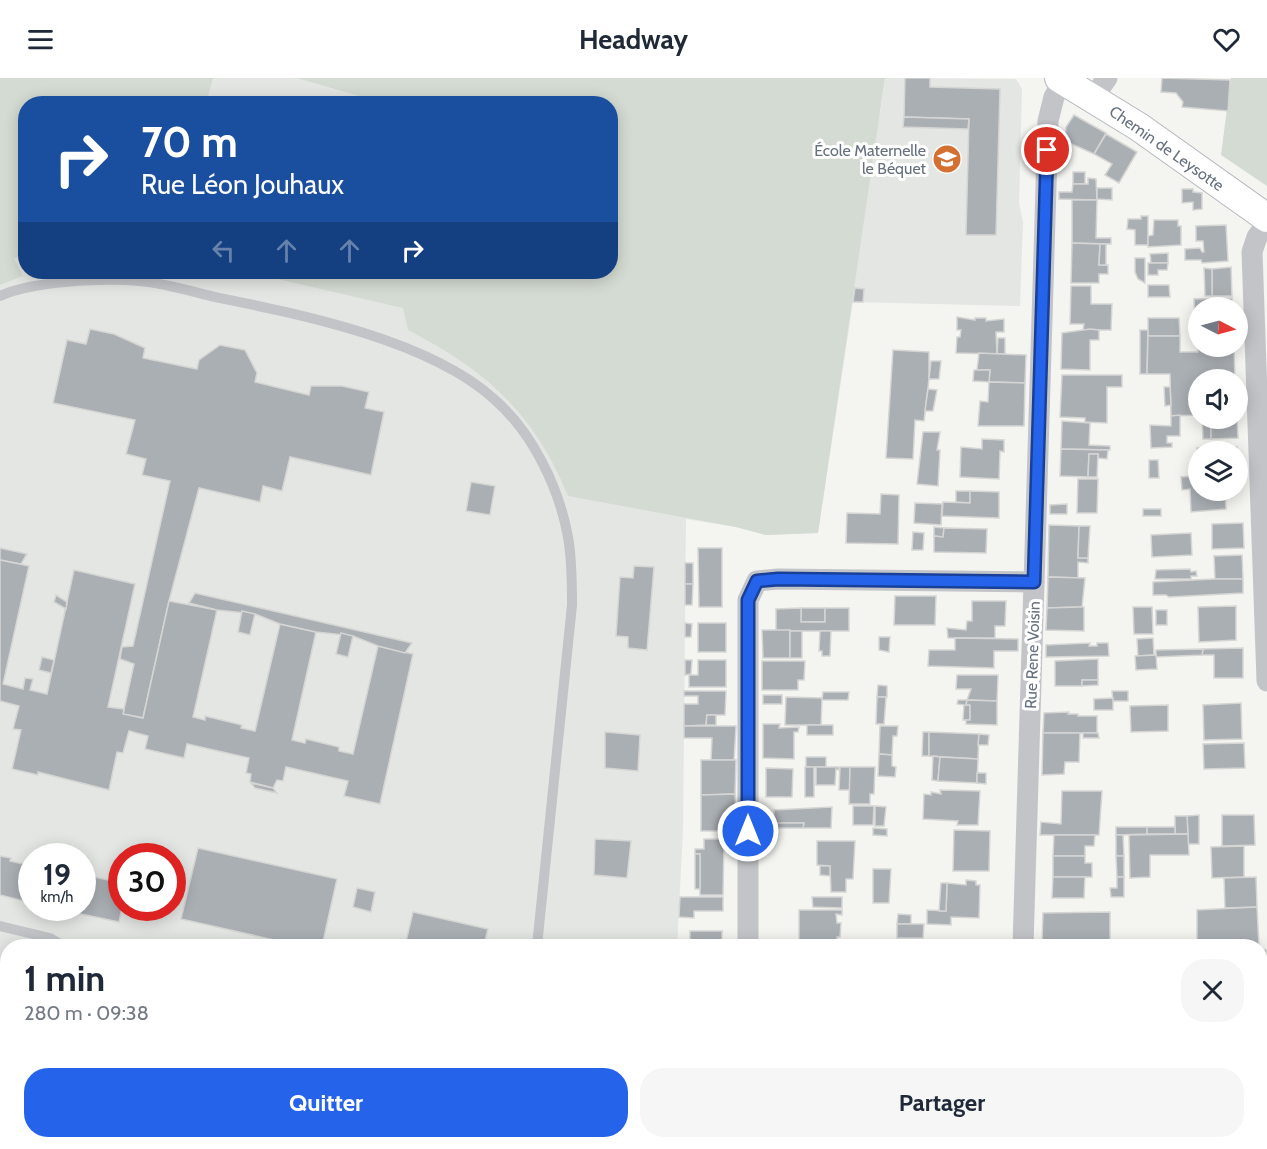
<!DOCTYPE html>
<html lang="fr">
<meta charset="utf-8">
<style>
body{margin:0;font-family:Cabin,sans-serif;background:#f6f6f7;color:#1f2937;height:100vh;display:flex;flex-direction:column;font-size:22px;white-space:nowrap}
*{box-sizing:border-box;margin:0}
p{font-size:20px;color:#747a83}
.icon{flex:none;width:33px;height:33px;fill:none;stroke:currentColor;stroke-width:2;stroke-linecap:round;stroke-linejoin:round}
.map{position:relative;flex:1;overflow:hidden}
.drawer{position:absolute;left:0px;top:861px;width:1268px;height:210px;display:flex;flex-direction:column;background:#fff;border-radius:24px 24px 0 0;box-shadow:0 3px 15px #0003}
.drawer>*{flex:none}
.guide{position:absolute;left:18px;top:18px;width:600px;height:183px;border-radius:24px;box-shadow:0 3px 15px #0003;background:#1a4fa0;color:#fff;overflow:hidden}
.needle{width:39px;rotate:96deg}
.controls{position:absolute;left:1188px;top:219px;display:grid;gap:12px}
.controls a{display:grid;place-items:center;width:60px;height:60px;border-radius:50%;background:#fff;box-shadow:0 3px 15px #0003;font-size:30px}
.speed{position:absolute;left:18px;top:765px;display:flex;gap:12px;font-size:30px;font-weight:700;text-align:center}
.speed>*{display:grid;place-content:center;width:78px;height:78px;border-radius:50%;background:#fff;box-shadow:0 3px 15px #0003;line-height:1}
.speed small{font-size:15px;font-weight:400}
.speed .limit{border:9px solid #d22;background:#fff;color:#111}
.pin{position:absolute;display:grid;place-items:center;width:51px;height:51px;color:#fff;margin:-26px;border:3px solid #fff;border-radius:50%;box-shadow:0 2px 6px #0007}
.me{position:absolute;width:66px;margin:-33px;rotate:0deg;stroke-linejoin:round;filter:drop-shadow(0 0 4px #0008)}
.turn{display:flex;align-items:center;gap:21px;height:126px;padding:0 24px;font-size:27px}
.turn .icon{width:78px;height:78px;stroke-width:2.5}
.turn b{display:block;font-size:42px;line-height:51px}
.lanes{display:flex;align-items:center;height:57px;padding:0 24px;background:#0003;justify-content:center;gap:30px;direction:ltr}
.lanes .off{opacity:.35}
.round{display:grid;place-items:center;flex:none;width:63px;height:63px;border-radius:24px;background:#f6f6f7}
.overview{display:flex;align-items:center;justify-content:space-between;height:102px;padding:0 24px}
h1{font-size:36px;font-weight:800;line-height:45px}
.cta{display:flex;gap:12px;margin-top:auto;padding:12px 24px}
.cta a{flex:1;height:69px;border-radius:24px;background:#2563eb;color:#fff;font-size:24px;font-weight:800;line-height:69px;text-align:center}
.cta a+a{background:#f6f6f7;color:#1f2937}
header{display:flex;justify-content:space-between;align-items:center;height:78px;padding:0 24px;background:#fff;font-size:27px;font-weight:800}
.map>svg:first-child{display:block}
</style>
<header><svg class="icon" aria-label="menu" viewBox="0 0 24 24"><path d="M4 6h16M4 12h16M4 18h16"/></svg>Headway<svg class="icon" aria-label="heart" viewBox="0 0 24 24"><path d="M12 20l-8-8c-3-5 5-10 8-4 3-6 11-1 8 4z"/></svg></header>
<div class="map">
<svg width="1267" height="1071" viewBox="0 0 1267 1071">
<rect width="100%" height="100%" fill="#f4f4f1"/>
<!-- built -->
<path fill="#e4e6e4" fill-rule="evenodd" d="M0,0h717l163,37 5,-37 131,1 6,10 -3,114 4,19 -3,84 -167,-4 -35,231 -52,2 -30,-8 -50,-8 -3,311 -6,116h-669v196h630v7h-638zM26,26h584v168h-584zM32,778h50v52h-50zM122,778h50v52h-50z"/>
<!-- green -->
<g fill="#d4dbd2">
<path d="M0,0h213l-7,25 -180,1 -1,152 -11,2 9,18 -23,9z"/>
<path d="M297,0h588l-67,455 -52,2 -30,-8 -168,-31c-34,-83 -81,-125 -160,-166l-5,-22 -147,-34v-2h354v-168l-245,-1 1,-5z"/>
<path d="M1231,0h36v108l-46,-31z"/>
</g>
<!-- building -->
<g fill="#aaafb4" stroke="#d5d5d3" stroke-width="1.5">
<path d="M905,0h25v9l70,2 -4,146h-30l3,-116 -65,-2z"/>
<path d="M1162,0l68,2 -2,31 -46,-4 1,-5 -7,-9 -15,-1z"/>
<path d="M1074,37l32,18 -12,21 -29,-13 1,-14z"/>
<path d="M904,39l65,2 -1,10 -65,-2z"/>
<path d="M1106,56l31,18 -18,31 -14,-8 7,-11 -18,-10z"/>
<rect x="1073" y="94" width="12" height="12"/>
<path d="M1088,100l8,1 1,21 -38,-1v-7h13l1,-8h15z"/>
<path d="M1097,110h15v12l-15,-1z"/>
<path d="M1182,111h11v3l9,1v16l-9,1v-8l-11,1z"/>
<path d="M1072,122h25l-1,38h15v6l-39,-1z"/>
<path d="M1141,138h7v29h-13v-15l-8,-1 1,-10h13z"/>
<path d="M1154,142h24v6h3v19l-33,2v-11l5,-1z"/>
<path d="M1226,147l2,36 -26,2 -1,-3h-16v-11l15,-1 2,4h2l-1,-11h-7v-15z"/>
<path d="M1072,165l28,1 -1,21h9v9h-9v9h-28z"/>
<path d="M1100,166h6v21h-7z"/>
<path d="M1168,175v10h-17l-1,-9z"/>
<path d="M1135,180h10v25l-7,-4 -3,-7z"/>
<path d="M1148,185h20l-1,7h-9v5h-10z"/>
<path d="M1231,189l1,29h-20v-27z"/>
<path d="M1204,190l8,1v27h-7z"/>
<path d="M1148,207h21l1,12h-22z"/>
<path d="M1071,208h20v18h21l-1,26h-28l1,-6h-14z"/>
<path d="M855,210l9,1 -1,13h-10z"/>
<path d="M1232,220v10h-34v18h-3l-1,-27z"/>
<path d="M957,239l18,3v-2h11v3l18,-2v13h-8l1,22 -41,-1 1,-16h3l1,-7h-4z"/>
<path d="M1148,240h31l1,18h-32z"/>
<path d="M90,251l24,5 31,14 -2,10 54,11 2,-9 21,-15 25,5 12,23 -2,9 54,13 2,-9h31l27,6 -4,16 19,4 -13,63 -81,-18 -8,34 -19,-5 -3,16 -61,-14 -30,113 -26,117 -20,-4 11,-50 -14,-5 2,-12 11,-1 37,-165 -28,-6 4,-16 -20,-5 9,-34 -82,-17 14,-63 19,4z"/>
<path d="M1090,251l9,1v10h-9v30l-29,-1 1,-36z"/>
<path d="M1140,252h8l-1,44h-7z"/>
<path d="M1198,257v11h36l1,34h-37v35l-27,1 -1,-42h-23l1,-38h32v16h18z"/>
<path d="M998,260h7v16h-8z"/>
<path d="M893,272l36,2v27l-5,42 -9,-1 -2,39 -27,-1z"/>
<path d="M979,275l47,2 -1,28 -36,-1 1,-12h-13z"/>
<path d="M931,283h10l-2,18h-10z"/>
<path d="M974,292h16l-1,12 -16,-1z"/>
<path d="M1062,297h60v12h-15v36l-22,-1v-4l-25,-1z"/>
<path d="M989,304l36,1 -1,43h-46l2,-25 8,1z"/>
<path d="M1164,309h6l1,18 -6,1z"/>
<path d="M928,311l9,1 -4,21h-8z"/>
<path d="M1180,337v21h-13v7h5v4l-21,1 -1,-23 21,1v-10z"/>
<path d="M1202,340h9v21h-8z"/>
<path d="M1211,340h26l1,20 -27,1z"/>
<path d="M1062,343l28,2 -1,22 21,1v4l-49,-1z"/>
<path d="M923,354h17l-3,18h3l-2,36 -21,-2z"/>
<path d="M982,361l22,1v12l-4,-1 -1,28 -39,-2 1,-30 21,2z"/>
<path d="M1237,369v5h-39v20l-1,-24z"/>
<path d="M1061,371l47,1 -1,9 -9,-1v-4h-9l-1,23 -28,-1z"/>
<path d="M1089,376h9l-1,23h-9z"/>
<path d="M1149,382h9l1,18h-10z"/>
<path d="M1195,398h3v14h27l1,19 -35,3 -1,-23 -8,1 -1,-13z"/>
<path d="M1078,401h20l-1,34h-20z"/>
<path d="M471,404l24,4 -5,29 -24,-4z"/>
<path d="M956,413h14v12l-14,-1z"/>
<path d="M970,413l29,1v26l-57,-2 1,-14 27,1z"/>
<path d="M881,416l18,1 -1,49 -52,-1 1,-30 33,1z"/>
<path d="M915,425l27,1 -1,21 -27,-2z"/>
<path d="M1067,426v10h-17v-9z"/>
<rect x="1143" y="431" width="18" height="7"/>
<path d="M1243,445l1,25 -32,1v-25z"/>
<path d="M1049,447l30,1 -1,32h10v5l-10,-1v16l-30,-1z"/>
<path d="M1079,448h11l-2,32h-10z"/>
<path d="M934,449l10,1 -1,9 -9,-1z"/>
<path d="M944,450l43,1 -1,24 -52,-1v-16l9,1z"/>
<path d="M913,454l11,1 -1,17h-11z"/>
<path d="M1191,455l1,22 -40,2 -1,-22z"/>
<path d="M0,470l27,6 -6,10 -21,-4z"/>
<path d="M698,470h24v59h-23z"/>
<path d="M1242,477l1,24h-28l-1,-23z"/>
<path d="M0,482l29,6 -26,118 20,5 2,-11 8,1 -3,11 17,4 27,-124 61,14 -27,123 16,2 -1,5 20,4 26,-117 48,9 -24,107 12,3v-4l37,9 -1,3 14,3 25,-107 36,8 -24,108 13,3 1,-4 33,8v4l14,3 25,-108 35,8 -33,150 -36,-8 4,-15 -62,-14 -3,14 -6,-1 -4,8 -23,-6 1,-8 -5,-1 3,-15 -62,-14 -3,14 -39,-9 3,-13 -19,-5 -6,22 -6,-1 -8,38 -71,-18v3l-26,-6 9,-39 -8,-1 6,-23 -19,-5z"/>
<rect x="685" y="485" width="8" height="21"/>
<path d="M634,488l20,1 -7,83 -19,-2v-11l-12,-1 4,-59 13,1z"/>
<path d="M1190,491l1,3 5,-1 1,5h-6v3h-36l1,-9z"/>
<path d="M1048,499l37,1 -3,29 -35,1z"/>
<path d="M1215,501h28v14l-74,4 -3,-2h-13v-13z"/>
<path d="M685,506h8l-1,21h-7z"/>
<path d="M195,515l217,50 -7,10 -27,-7 -25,-10 -37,-4 -36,-8 -25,-10 -38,-4 -28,-7z"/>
<path d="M56,517l11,7 -1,7 -12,-7z"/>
<path d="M895,518h41l-1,29h-41z"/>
<path d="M972,523h34l-1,25h-10v12h-47l-1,-10 19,2 1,-9h5z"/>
<path d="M1236,528v34l-37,2 -1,-35z"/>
<path d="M1079,529h5v24l-38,-1 1,-22z"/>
<path d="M1133,529h19l1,27h-19z"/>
<rect x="801" y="530" width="24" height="14"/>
<path d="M801,530v14h24v-14h24v23h-73v-22z"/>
<rect x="1156" y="532" width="11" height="15"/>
<path d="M242,533l13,3 -5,21 -12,-3z"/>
<path d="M685,545l7,1 -1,13h-6z"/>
<rect x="698" y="545" width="28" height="29"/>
<path d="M762,552h28v28h-27z"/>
<rect x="790" y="553" width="12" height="27"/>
<path d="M820,553h11l-1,25h-8v-5h-3z"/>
<path d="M341,555l12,3 -5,21 -12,-3z"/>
<path d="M879,559h11l-1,15 -10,-2z"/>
<path d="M955,560l63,1v12h-24v17l-66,-2 1,-16h26z"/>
<path d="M1153,560l1,17 -16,1 -1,-17z"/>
<path d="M1090,565l-1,3h8v-3h11l1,13 -63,1v-12z"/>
<path d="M1243,570v30h-29v-23h-12l1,-6z"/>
<path d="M1203,571l-1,6 -46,2v-7z"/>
<path d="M1156,577l1,14 -21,1 -1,-14z"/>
<path d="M42,579l12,3 -3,13 -12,-3z"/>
<path d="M1098,581v21h-16v6h-27v-25z"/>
<path d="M685,582h7l-1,14 -6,1z"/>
<path d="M698,582h28v27h-37v-12h9z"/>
<path d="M762,583h43l-1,19h-6v10h-36z"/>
<path d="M957,597h41l-1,26 -30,-1 4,-11h-15z"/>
<path d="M1082,602h16v5l-16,1z"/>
<path d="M878,607l9,1v11h-10z"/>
<path d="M684,613h42l-1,24h-18l-1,10 -22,1v-22h14v-8h-14z"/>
<path d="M1112,613h16v10h-15z"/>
<path d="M823,614h26l-1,8h-26z"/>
<rect x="763" y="617" width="19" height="9"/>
<path d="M786,619l36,1 -1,27h-36z"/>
<path d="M877,619h9l-2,27h-8z"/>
<path d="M1113,620v12h-19v-11z"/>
<path d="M958,622h9l-1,5h4v15h-7l1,-15 -7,-1z"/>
<path d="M967,622l30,1v24l-31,-1v-4h4v-15h-4z"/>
<path d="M1241,625l1,36 -38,1 -1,-35z"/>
<path d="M1168,627v26l-37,1 -1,-26z"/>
<path d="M1069,634l-1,2h10v2h19v17h-54l1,-20z"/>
<path d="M707,637h9v10h-10z"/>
<path d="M763,646h17l-1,4 20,-1 -1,5h-4v27l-31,-1z"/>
<rect x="807" y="647" width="26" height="10"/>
<path d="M684,648h52l-2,34h-23l1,-22h-28z"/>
<path d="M880,648h18l-1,10h-4l-1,19 -13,-1z"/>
<path d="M605,654l35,3 -2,36 -33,-3z"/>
<path d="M923,654h6v24h-7z"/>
<path d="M929,654l50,2 -1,25 -49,-3z"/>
<path d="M1043,655h37l-1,29h-14l-1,12 -22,1z"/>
<path d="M1083,655h15l1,5h-16z"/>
<path d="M979,656l10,1 -1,10h-10z"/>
<path d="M1244,665l1,25 -41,1 -1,-25z"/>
<path d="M879,676l13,1v11l4,1 -1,10 -17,-1z"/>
<path d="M933,678l7,1 -2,24 -6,-1z"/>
<rect x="806" y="679" width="20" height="10"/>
<path d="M940,679l38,2 -1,24 -39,-2z"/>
<path d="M701,682h35l-1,34 -34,1z"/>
<rect x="805" y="689" width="9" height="30"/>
<path d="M816,689h23v3l-3,-1 -1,16h-19z"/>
<path d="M840,689h10v23h-11z"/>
<path d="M850,689h25l-1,27h-4v10h-21z"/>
<path d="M766,690l27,1 -1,28h-26z"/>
<path d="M977,695h9v11l-9,-1z"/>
<path d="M251,705l22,5 4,5 -22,-5z"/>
<path d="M940,712l40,1 -2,34h-21l1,-4 -35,-2 1,-25 7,1v-3l10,2z"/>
<path d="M1062,713h40l-3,44h-59l1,-13 20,2z"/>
<path d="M735,716l1,34h-7v3h-28v-36z"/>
<path d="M853,728h21l-1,19h-20z"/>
<path d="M875,728l11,1 -2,19h-9z"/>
<path d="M832,729l-1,21h-28l1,-5h-30v-13z"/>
<path d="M1199,737v29h-11l-1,-28z"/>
<path d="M1222,737h32l1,30 -33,1z"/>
<path d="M1175,738h12l1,18h-13z"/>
<path d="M774,745h30l-1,5h-29z"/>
<path d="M1116,749h31v7l-31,1z"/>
<rect x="1147" y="749" width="28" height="7"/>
<path d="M873,750l14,1v7l-14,-1z"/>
<path d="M954,752l36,1 -1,40h-36z"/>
<path d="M1188,756l1,21h-39v22l-20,1 -1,-43z"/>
<path d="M1054,757h41l-1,11h-9v10h-32z"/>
<path d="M1116,757h7l1,21h-8z"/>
<path d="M595,761l36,2 -4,37 -33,-3z"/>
<path d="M704,761h20l-1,56h-23v-41h-5v-5h9z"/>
<path d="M817,763h38l-2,38h-7v13h-15l-1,-26 -13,-1z"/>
<path d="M1244,768v31l-32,1 -1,-31z"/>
<path d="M198,770l139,31 -15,67h-21l-120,-27z"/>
<rect x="695" y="776" width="5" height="35"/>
<path d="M0,778l11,2 -1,3 22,5v37l-32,-8z"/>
<path d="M1053,778h32v7h7v14h-39z"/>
<path d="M1116,778h8v21h-7z"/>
<path d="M820,788h10v10l-10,-1z"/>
<path d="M873,791h18l-2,34h-16z"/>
<path d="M85,797l37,8v25l-3,14 -66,-14h29v-31z"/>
<path d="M1053,799h32l-1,21h-32z"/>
<path d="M1117,799h7v20h-13l-1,-9h7z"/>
<path d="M1256,799l1,30 -32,1 -1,-30z"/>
<path d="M966,802l10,1v4h4l-1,33 -28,-1v8l-24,-1v-14l19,1 1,-28 19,2z"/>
<path d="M941,805h6l-1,28h-7z"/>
<path d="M357,810l18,4 -4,20 -18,-5z"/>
<path d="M680,819h43v14h-29v7l-15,-1z"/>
<path d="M812,819h30v11l-29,-1z"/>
<path d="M1257,829l2,39h-62v-36z"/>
<path d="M799,832h43v5l-6,-1 1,9h4l-1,14h-3v4l-38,-1z"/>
<path d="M413,834l75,17 -4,16 -79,1z"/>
<path d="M1110,834v33l-68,-2 1,-30z"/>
<path d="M898,836l13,1v9h-14z"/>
<path d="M897,846h27l-1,14h-26z"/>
<path d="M690,853h32v14l-32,1z"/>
<path d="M1042,865l68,2v1h-68z"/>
<path d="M1260,872h6l1,46h-7z"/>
<path d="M1267,925v59l-7,2v-59z"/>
<path d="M1265,1051l2,20h-18l-2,-7h13v-12z"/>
<rect x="669" y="1064" width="62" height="7"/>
<rect x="762" y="1064" width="52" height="7"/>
<path d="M855,1064h36v2l-34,5z"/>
<path d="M1203,1064h14l2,7h-43v-2z"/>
<path d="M1217,1064h30l2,7h-30z"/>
</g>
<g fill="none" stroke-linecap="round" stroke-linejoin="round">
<!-- secondary casing -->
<g stroke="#b4b7bc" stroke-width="30">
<path id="secondary" d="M1059,0l80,49 128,91"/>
</g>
<!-- primary casing -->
<g stroke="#b5b7bb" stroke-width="34">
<g id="primary">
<path d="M1260,1024l7,-1"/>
<path d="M1018,1071l37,-7"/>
</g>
</g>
<!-- lane -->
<g stroke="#c2c4c8" stroke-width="10">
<path d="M0,218c32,-15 104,-18 139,-15 25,2 51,10 76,16 84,17 214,43 279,102 38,33 65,88 74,138 4,22 4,45 4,68l-35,341"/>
<path d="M0,848l50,12 13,8"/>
<path d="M0,901l8,11"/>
<path d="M0,967l8,-38"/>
<path d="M437,1071l25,-7"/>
</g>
<!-- street -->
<g stroke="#c2c4c8" stroke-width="21">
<path d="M1093,20l14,-20"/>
<path d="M1267,145l-10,14 -5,15 15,429"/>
<path d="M748,868v-346l9,-19 21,-2 256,3"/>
<path d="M1023,868l25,-825 6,-24 10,-17"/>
<path d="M748,1064v7"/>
<path d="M1142,1064l2,7"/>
</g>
<!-- secondary -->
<use href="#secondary" stroke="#fff" stroke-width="28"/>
<!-- primary -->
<use href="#primary" stroke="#fff" stroke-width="33"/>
</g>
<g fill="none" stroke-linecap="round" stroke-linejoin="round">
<!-- route casing -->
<g stroke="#184099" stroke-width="15">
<path id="route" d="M748,753v-231l9,-19 21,-2 256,3 13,-432"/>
</g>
<!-- route -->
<use href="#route" stroke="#2563eb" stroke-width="10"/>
</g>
<!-- icons -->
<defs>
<g id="school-disc" transform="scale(1.5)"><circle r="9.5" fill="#d47031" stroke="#fff"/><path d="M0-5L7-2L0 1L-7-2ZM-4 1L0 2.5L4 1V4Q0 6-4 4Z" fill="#fff"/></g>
</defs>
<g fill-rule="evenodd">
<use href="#school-disc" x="947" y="81"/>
</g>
<g text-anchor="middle" stroke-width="6" stroke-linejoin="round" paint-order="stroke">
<!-- street labels -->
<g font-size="16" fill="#66707f" stroke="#fff">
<text transform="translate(1167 70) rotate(35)" y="6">Chemin de Leysotte</text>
<text transform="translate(1032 577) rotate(-88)" y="6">Rue Rene Voisin</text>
</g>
<!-- poi labels -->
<g font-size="16" fill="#66707f" stroke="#fff" text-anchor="end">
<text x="926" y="78">École Maternelle<tspan x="926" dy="18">le Béquet</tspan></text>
</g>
</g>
</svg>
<div class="controls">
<a><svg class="needle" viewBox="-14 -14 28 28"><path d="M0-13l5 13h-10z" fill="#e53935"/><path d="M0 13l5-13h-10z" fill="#747a83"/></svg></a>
<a><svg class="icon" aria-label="sound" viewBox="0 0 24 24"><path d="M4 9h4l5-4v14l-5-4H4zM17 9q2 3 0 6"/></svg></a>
<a><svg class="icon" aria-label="layers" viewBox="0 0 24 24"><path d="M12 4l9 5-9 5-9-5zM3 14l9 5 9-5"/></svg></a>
</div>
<div class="speed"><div>19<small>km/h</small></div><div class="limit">30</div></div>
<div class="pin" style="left:1047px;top:72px;background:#d93025"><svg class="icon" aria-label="arrive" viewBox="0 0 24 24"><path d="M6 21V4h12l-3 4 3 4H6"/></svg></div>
<svg class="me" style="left:748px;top:753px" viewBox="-20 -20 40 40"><circle r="17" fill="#2563eb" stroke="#fff" stroke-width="3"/><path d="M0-11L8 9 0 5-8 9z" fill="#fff"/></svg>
<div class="guide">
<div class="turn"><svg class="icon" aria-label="right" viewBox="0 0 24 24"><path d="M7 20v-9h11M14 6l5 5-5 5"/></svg><div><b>70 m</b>Rue Léon Jouhaux</div></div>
<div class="lanes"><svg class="icon off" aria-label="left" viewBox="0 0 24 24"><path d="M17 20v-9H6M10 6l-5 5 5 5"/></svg><svg class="icon off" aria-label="ahead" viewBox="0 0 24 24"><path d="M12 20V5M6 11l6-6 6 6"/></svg><svg class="icon off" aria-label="ahead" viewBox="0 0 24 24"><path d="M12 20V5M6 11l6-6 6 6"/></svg><svg class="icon" aria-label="right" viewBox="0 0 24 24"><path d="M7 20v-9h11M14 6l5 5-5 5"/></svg></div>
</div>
<section class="drawer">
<div class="overview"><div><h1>1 min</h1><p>280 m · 09:38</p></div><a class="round"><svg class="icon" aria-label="close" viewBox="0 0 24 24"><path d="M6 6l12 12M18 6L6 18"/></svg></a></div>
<div class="cta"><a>Quitter</a><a>Partager</a></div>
</section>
</div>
